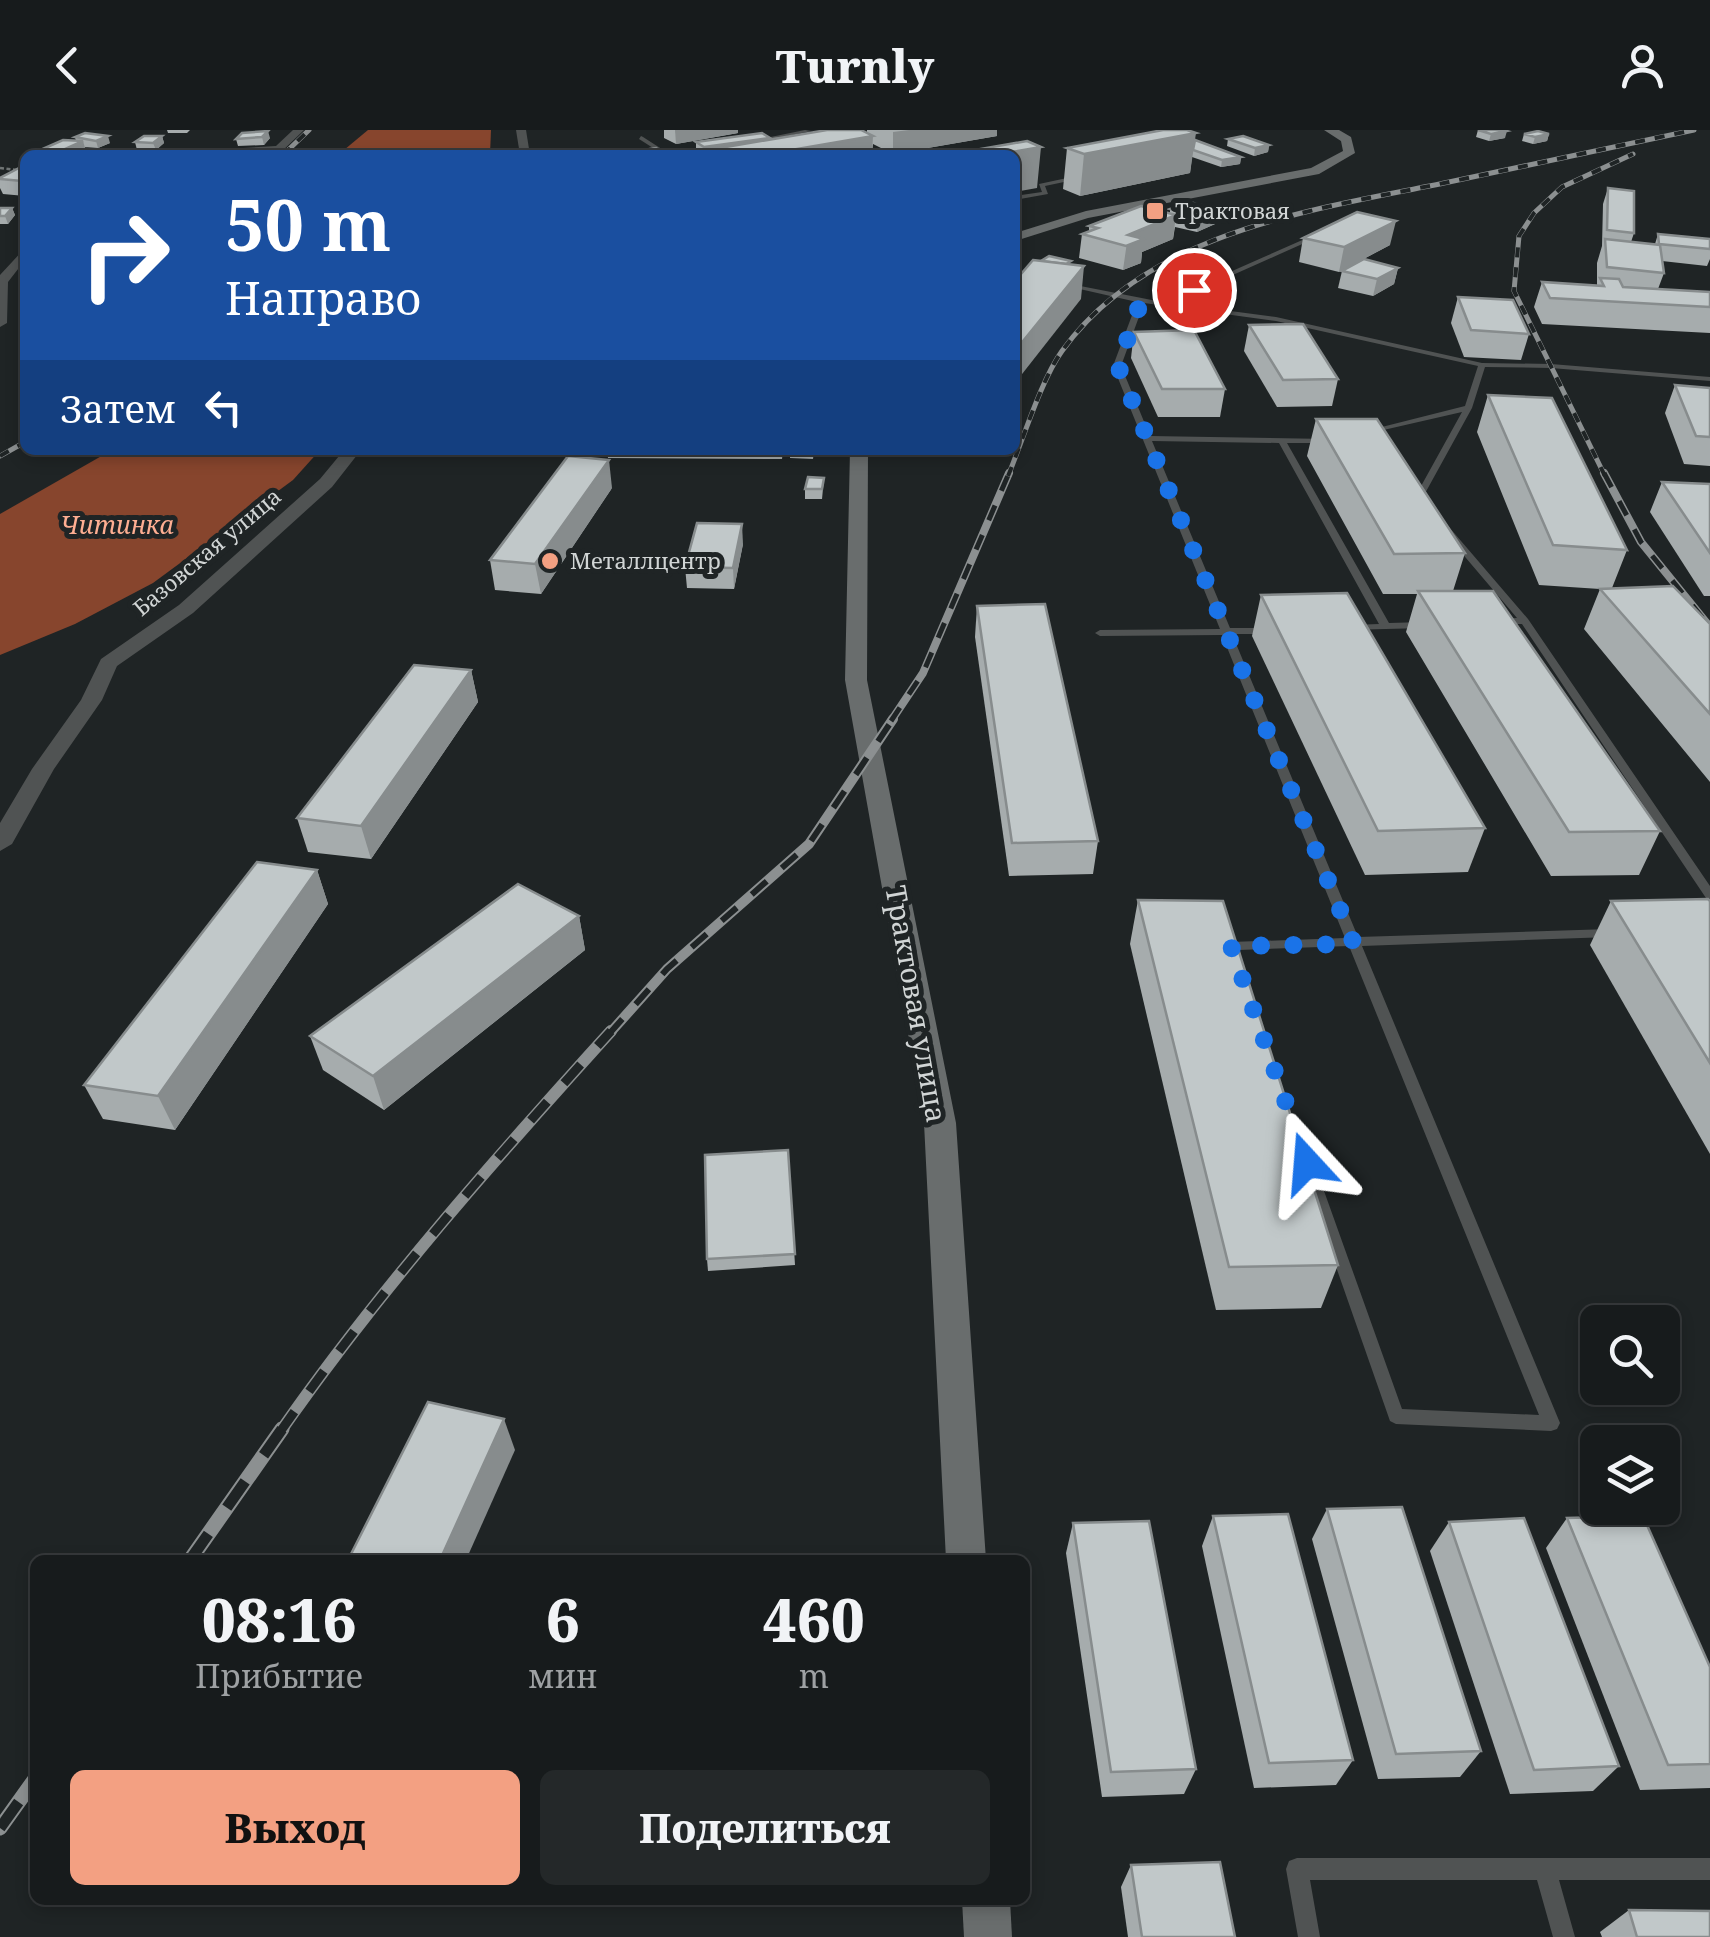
<!DOCTYPE html>
<html lang="ru">
<meta charset="utf-8">
<style>
body{margin:0;font-family:"Noto Serif",serif;background:#242829;color:#f1f3f6;height:100vh;display:flex;flex-direction:column;font-size:38px;white-space:nowrap}
*{box-sizing:border-box;margin:0}
p{font-size:32px;color:#9ea1a3}
.icon{flex:none;width:55px;height:55px;fill:none;stroke:currentColor;stroke-width:2;stroke-linecap:round;stroke-linejoin:round}
.map{position:relative;flex:1;overflow:hidden}
.side{position:absolute;left:30px;top:1425px;width:1000px;height:350px;display:flex;flex-direction:column;background:#171b1c;border-radius:15px;box-shadow:0 5px 15px #0003,0 0 0 2px #36393b}
.side>*{flex:none}
.guide{position:absolute;left:20px;top:20px;width:1000px;height:305px;border-radius:15px;box-shadow:0 5px 15px #0003,0 0 0 2px #36393b;background:#1a4fa0;color:#fff;overflow:hidden}
.buttons{position:absolute;left:1580px;top:1175px;display:grid;gap:20px}
.buttons a{display:grid;place-items:center;width:100px;height:100px;border-radius:15px;background:#171b1c;box-shadow:0 5px 15px #0003,0 0 0 2px #36393b;font-size:50px}
.pin{position:absolute;display:grid;place-items:center;width:85px;height:85px;color:#fff;margin:-42px;border:5px solid #fff;border-radius:50%;box-shadow:0 2px 10px #0007}
.me{position:absolute;width:110px;margin:-55px;rotate:341deg;stroke-linejoin:round;filter:drop-shadow(0 0 8px #0008)}
.turn{display:flex;align-items:center;gap:35px;height:210px;padding:0 40px;font-size:45px}
.turn .icon{width:130px;height:130px;stroke-width:2.5}
.turn b{display:block;font-size:70px;line-height:85px}
.then{display:flex;align-items:center;height:95px;padding:0 40px;background:#0003;gap:20px;font-size:38px}
.eta{display:flex;justify-content:space-evenly;align-items:center;height:170px;text-align:center}
.eta b{font-size:60px;font-weight:800;line-height:70px}
.action{display:flex;gap:20px;margin-top:auto;padding:20px 40px}
.action a{flex:1;height:115px;border-radius:15px;background:#f3a082;color:#111;font-size:40px;font-weight:800;line-height:115px;text-align:center}
.action a+a{background:#242829;color:#f1f3f6}
header{display:flex;justify-content:space-between;align-items:center;height:130px;padding:0 40px;background:#171b1c;font-size:45px;font-weight:800}
.map>svg:first-child{display:block}
</style>
<header><svg class="icon" aria-label="back" viewBox="0 0 24 24"><path d="M15 5l-7 7 7 7"/></svg>Turnly<svg class="icon" aria-label="person" viewBox="0 0 24 24"><circle cx="12" cy="8" r="4"/><path d="M4 21q1-7 8-7t8 7"/></svg></header>
<div class="map">
<svg width="1710" height="1807" viewBox="0 0 1710 1807">
<rect width="100%" height="100%" fill="#1f2425"/>
<!-- water -->
<g fill="#87452d">
<path d="M368,0h123l-1,25h-152z"/>
<path d="M112,320h208l-27,30 -140,103 -78,41 -75,31v-141z"/>
</g>
<g fill="none" stroke-linecap="round" stroke-linejoin="round">
<!-- path -->
<path stroke="#707575" stroke-width="2.5" stroke-dasharray="4 2.5" stroke-linecap="butt" d="M0,38l25,3"/>
<!-- lane -->
<g fill="#505353" fill-rule="evenodd">
<path d="M805,0l6,1 -57,12 -3,-2z"/>
<path d="M641,6l2,1 28,18h-7l-25,-16z"/>
<path d="M715,17l-2,3 -42,5 3,-2z"/>
<path d="M1081,45l2,3 -38,8 3,8 -33,6v-4l27,-4 -3,-8z"/>
<path d="M1316,104l2,3 -148,66 106,14 206,46 69,1 159,13v4l-159,-13 -66,-1 -13,41 -49,89 7,8 -4,3 -11,-11 47,-85 -96,22 -4,-2 103,-26 13,-40 -202,-45 -132,-18 -23,63 29,70 179,3v4h-42l102,180 35,-1 5,3 -5,3 -77,2v-4l4,-1 28,-1 -100,-181 -127,-2 78,187h39l5,3 -5,3h-37l126,303 252,-8 6,4 -6,4 -248,9 198,477 -3,6 -6,2 -155,-7 -6,-3 -105,-300 2,-4h10l2,4 103,288 137,6 -190,-469 -110,4 2,4 -7,4 -5,-1 -4,-11 6,-4 114,-4 -123,-303 -122,1 -5,-3 5,-3 120,-1 -107,-263 24,-64 -75,-17 3,-2 97,19z"/>
<path d="M1443,397h6l79,92 182,267v13l-4,-1 -184,-274h-29l-2,-2 5,-3 21,-1 -74,-87z"/>
<path d="M1297,1728h413v22h-151l16,57h-22l-16,-57h-227l10,57h-22l-12,-68 3,-8z"/>
</g>
<!-- street -->
<g fill="#505353" fill-rule="evenodd">
<path d="M293,0h11l-26,25h-157l155,-9z"/>
<path d="M516,0h10l4,25h-10z"/>
<path d="M25,118v12l-17,22 -1,41 -7,4v-52z"/>
<path d="M344,320h17l-29,37 -139,126 -76,53 -15,34 -48,69 -42,75 -12,7v-28l32,-54 49,-69 20,-41 78,-54 141,-126z"/>
</g>
<!-- secondary -->
<g fill="#696d6d" fill-rule="evenodd">
<path d="M1324,0h15l12,7 4,16 -36,21 -231,44 -73,23v-8l71,-22 225,-43 32,-17 -2,-10z"/>
<path d="M850,320h18l-1,230 89,443 30,437h-40l-22,-437 -79,-443z"/>
<path d="M962,1770h48l2,37h-48z"/>
</g>
<!-- rail-far4 casing -->
<g stroke="#8c9091" stroke-width="5">
<g id="rail-far4">
<path d="M283,25l26,-25"/>
<path d="M0,326l25,-14"/>
<path d="M1008,346c15,-36 33,-96 54,-125 87,-121 252,-141 387,-169 82,-17 163,-35 245,-52"/>
<path d="M1605,346l-91,-185 5,-55 15,-23 28,-26 71,-33"/>
</g>
</g>
<!-- rail-far3 casing -->
<g stroke="#8c9091" stroke-width="8">
<g id="rail-far3">
<path d="M1604,343l37,69 69,85"/>
<path d="M891,591l32,-48 86,-200"/>
</g>
</g>
<!-- rail-far2 casing -->
<g stroke="#8c9091" stroke-width="10">
<path id="rail-far2" d="M609,904l58,-65 142,-125 84,-125"/>
</g>
<!-- rail-far1 casing -->
<g stroke="#8c9091" stroke-width="12">
<path id="rail-far1" d="M280,1302c99,-142 215,-273 331,-401"/>
</g>
<!-- rail casing -->
<g stroke="#8c9091" stroke-width="15">
<g id="rail">
<path d="M190,1430l92,-131"/>
<path d="M0,1698l35,-49"/>
</g>
</g>
<!-- rail-far4 -->
<use href="#rail-far4" stroke="#1f2425" stroke-width="4" stroke-dasharray="10" stroke-linecap="butt"/>
<!-- rail-far3 -->
<use href="#rail-far3" stroke="#1f2425" stroke-width="5" stroke-dasharray="16" stroke-linecap="butt"/>
<!-- rail-far2 -->
<use href="#rail-far2" stroke="#1f2425" stroke-width="6" stroke-dasharray="20" stroke-linecap="butt"/>
<!-- rail-far1 -->
<use href="#rail-far1" stroke="#1f2425" stroke-width="9" stroke-dasharray="25" stroke-linecap="butt"/>
<!-- rail -->
<use href="#rail" stroke="#1f2425" stroke-width="11" stroke-dasharray="32" stroke-linecap="butt"/>
</g>
<!-- wall -->
<g fill="#a6acad">
<path d="M167,0h23l-3,3h-19z"/>
<path d="M664,0h74v3l-62,11 -12,-6z"/>
<path d="M867,0h130v6l-104,18 -20,-10 -1,11h-168v-8v8h-8v-13l171,-9z"/>
<path d="M1478,0l27,8 -16,3 -13,-4z"/>
<path d="M242,3l28,5 -6,7 -26,1 -2,-7z"/>
<path d="M1524,4h25l-2,7 -14,3 -11,-3z"/>
<path d="M162,6l2,7 -8,7h-19l-2,-8z"/>
<path d="M75,7l35,6 -12,5 -14,-1v-2l3,10h-58l47,-14z"/>
<path d="M1228,9l41,6 -1,7 -14,4 -27,-10z"/>
<path d="M1195,10l46,17 -1,7 -19,3 -29,-10 -2,16 -110,23 -17,-7 4,-41z"/>
<path d="M25,39v27l-22,-2 -3,-6v-10z"/>
<path d="M1608,58l26,45 -3,9 24,2 3,-10 52,5v20l-3,7 -45,-5 2,12 -6,16 52,3v41l-168,-9 -8,-17 8,-25 55,3v-22l5,-17 1,-42z"/>
<path d="M1189,72l26,22 -18,8 -22,-5 -2,12 -31,13 -1,11 -18,7 -44,-12 3,-24 7,-2v-6l81,-12v-5z"/>
<path d="M0,78h12l3,7 -7,9h-8z"/>
<path d="M1303,108l87,7 -51,27 -40,-10z"/>
<path d="M1398,138l-4,16 -21,12 -35,-8 4,-17z"/>
<path d="M1458,167l71,37 -8,26 -57,-3 -13,-34z"/>
<path d="M1249,195l89,54 -6,27 -55,1 -33,-56z"/>
<path d="M1134,202l91,57 -5,28h-62l-27,-59z"/>
<path d="M1675,255l35,3v78l-26,-2 -19,-51z"/>
<path d="M1488,265l139,155 -15,38 98,36v158l-126,-153 16,-40 -61,-4 -62,-153z"/>
<path d="M1316,289l149,134 -12,38 207,240 -21,44 -88,1 -145,-244 11,-38h-34l-76,-138z"/>
<path d="M607,320h176l-1,9 -174,-1z"/>
<path d="M790,320h24l-1,9 -23,-1z"/>
<path d="M824,348l-2,21h-17v-10z"/>
<path d="M1662,352l48,2v112h-6l-54,-84z"/>
<path d="M612,358l-71,106 -46,-4 -5,-30z"/>
<path d="M743,414l-9,45 -47,-1 -2,-21z"/>
<path d="M1261,465l224,233 -17,44 -103,3 -113,-239z"/>
<path d="M977,476l121,235 -5,33 -84,2 -34,-239z"/>
<path d="M471,540l7,32 -107,157 -63,-7 -11,-34z"/>
<path d="M317,740l11,34 -153,226 -72,-11 -19,-34z"/>
<path d="M1138,770l200,365 -17,43 -105,2 -86,-366z"/>
<path d="M1611,771h99v253l-120,-209z"/>
<path d="M579,786l6,34 -201,160 -61,-40 -13,-34z"/>
<path d="M788,1020l7,115 -87,6 -1,-12z"/>
<path d="M1327,1379l154,242 -21,26 -82,2 -66,-240z"/>
<path d="M1213,1386l140,244 -17,25 -82,3 -52,-242z"/>
<path d="M1567,1388l143,149v121l-70,2 -94,-242z"/>
<path d="M1449,1392l170,244 -26,25 -83,3 -80,-243z"/>
<path d="M1073,1393l123,246 -12,25 -82,3 -36,-244z"/>
<path d="M1131,1735l104,72h-107l-7,-50z"/>
<path d="M1629,1780l81,27h-108l-2,-5z"/>
</g>
<!-- shaded-wall -->
<g fill="#878c8d">
<path d="M675,0h63v3l-62,11z"/>
<path d="M909,0h88v6l-104,18v-22z"/>
<path d="M268,1l2,7 -6,7 -2,-8z"/>
<path d="M1507,1l-2,7 -16,3 2,-7z"/>
<path d="M1196,3l-6,40 -110,23 4,-42z"/>
<path d="M1549,4l-2,7 -14,3 2,-7z"/>
<path d="M108,6l2,7 -12,5 -2,-7z"/>
<path d="M162,6l2,7 -8,7 -3,-7z"/>
<path d="M873,6l-1,19h-110z"/>
<path d="M770,8l1,14 -57,-3v6h-10v-8z"/>
<path d="M83,11l4,14h-35z"/>
<path d="M1269,15l-1,7 -14,4 1,-8z"/>
<path d="M1041,17l-4,41 -22,4v-37h-21z"/>
<path d="M1241,27l-1,7 -19,3 1,-7z"/>
<path d="M12,78l3,7 -7,9 -3,-8z"/>
<path d="M1218,79l-3,15 -18,8 2,-16z"/>
<path d="M1176,85l-3,24 -31,13 -1,11 -18,7 5,-35z"/>
<path d="M1396,91l-6,24 -51,27 5,-25z"/>
<path d="M1084,136l-3,33 -66,84v-32z"/>
<path d="M1398,138l-4,16 -21,12 4,-17z"/>
<path d="M609,330l3,28 -71,106 -6,-30z"/>
<path d="M742,394l1,20 -9,45 -1,-21z"/>
<path d="M471,540l7,32 -107,157 -10,-33z"/>
<path d="M317,740l11,34 -153,226 -17,-34z"/>
<path d="M579,786l6,34 -201,160 -11,-34z"/>
<path d="M504,1289l11,31 -49,110h-26z"/>
</g>
<!-- building -->
<g fill="#c1c8c9" stroke="#878c8d" stroke-width="2.5">
<path d="M827,0h34l12,6 -111,19h-36l-12,-6z"/>
<path d="M1163,0h24l9,3 -112,21 -17,-6z"/>
<path d="M1478,0h26l3,1 -16,3z"/>
<path d="M268,1l-6,6 -26,2 6,-6z"/>
<path d="M1538,1l11,3 -14,3 -11,-3z"/>
<path d="M85,3l23,3 -12,5 -21,-4z"/>
<path d="M762,3l8,5 -66,9 -8,-5z"/>
<path d="M144,6h18l-9,7 -18,-1z"/>
<path d="M1243,6l26,9 -14,3 -27,-9z"/>
<path d="M63,10l20,1 -31,14h-23z"/>
<path d="M1195,10l46,17 -19,3 -29,-10z"/>
<path d="M1027,11l14,6 -47,8h-48z"/>
<path d="M656,18l10,7h-56z"/>
<path d="M19,38l6,1v10l-3,2 -22,-2v-1z"/>
<path d="M1608,58l26,3v42l-27,-3z"/>
<path d="M1189,72l29,7 -19,7 -29,-7z"/>
<path d="M1141,76l35,9 -48,20 16,4 -18,7 -44,-12 16,-6 -9,-2z"/>
<path d="M0,78h12l-7,8h-5z"/>
<path d="M1357,82l39,9 -52,26 -41,-9z"/>
<path d="M1658,104l52,5v10l-51,-5z"/>
<path d="M1605,109l55,6 4,28 -57,-6z"/>
<path d="M1049,126l22,5 -5,3 -25,-3z"/>
<path d="M1364,129l34,9 -21,11 -35,-8z"/>
<path d="M1033,130l51,6 -69,85v-70z"/>
<path d="M1600,148l19,1 4,8 87,5v15l-160,-9 -8,-16 62,4z"/>
<path d="M1458,167l55,3 16,34 -58,-4z"/>
<path d="M1303,194l35,55 -55,1 -34,-55z"/>
<path d="M1194,200l31,59h-63l-28,-57z"/>
<path d="M1675,255l35,3v49l-14,-1z"/>
<path d="M1488,265l64,3 75,152 -74,-5z"/>
<path d="M1316,289h61l88,134 -71,1z"/>
<path d="M568,326l41,4 -74,104 -45,-4z"/>
<path d="M808,347l16,1 -2,11h-17z"/>
<path d="M1662,352l48,2v69z"/>
<path d="M697,393l45,1 -9,44 -48,-1z"/>
<path d="M1673,456l37,38v90l-110,-125z"/>
<path d="M1418,461h75l167,240 -91,1z"/>
<path d="M1347,463l138,235 -107,3 -117,-236z"/>
<path d="M1045,474l53,237 -86,2 -35,-237z"/>
<path d="M414,535l57,5 -110,156 -64,-8z"/>
<path d="M257,732l60,8 -159,226 -74,-11z"/>
<path d="M518,754l61,32 -206,160 -63,-40z"/>
<path d="M1708,769l2,2v162l-99,-162z"/>
<path d="M1138,770l85,1 115,364 -109,2z"/>
<path d="M788,1020l7,104 -88,5 -2,-104z"/>
<path d="M428,1272l76,17 -64,141h-92z"/>
<path d="M1402,1377l79,244 -85,3 -69,-245z"/>
<path d="M1288,1384l65,246 -84,3 -56,-247z"/>
<path d="M1643,1386l67,151v97l-42,1 -101,-247z"/>
<path d="M1524,1388l95,248 -85,4 -85,-248z"/>
<path d="M1149,1391l47,248 -85,3 -38,-249z"/>
<path d="M1220,1732l15,75h-93l-11,-72z"/>
<path d="M1629,1780l81,1v26h-73z"/>
</g>
<g fill="none" stroke-linecap="round" stroke-linejoin="round">
<!-- route -->
<path stroke="#1a73e8" stroke-width="18" stroke-dasharray="0 32.4" d="M1194,160l-32,14 -21,-3 -23,65 236,578 -123,2 76,217"/>
</g>
<!-- markers -->
<g fill="#f3a082" stroke="#1f2425" stroke-width="4">
<rect x="1145" y="71" width="20" height="20" rx="5"/>
<circle cx="550" cy="431" r="10"/>
</g>
<g text-anchor="middle" stroke-width="10" stroke-linejoin="round" paint-order="stroke">
<!-- far-poi labels -->
<g font-size="22" fill="#d1d5d5" stroke="#1f2425" text-anchor="start">
<text x="1175" y="89">Трактовая</text>
<text x="570" y="439">Металлцентр</text>
</g>
<!-- far-street labels -->
<g font-size="22" fill="#d1d5d5" stroke="#1f2425">
<text transform="translate(207 422) rotate(-40)" y="8">Базовская улица</text>
</g>
<!-- far-water labels -->
<g font-size="25" font-style="italic" fill="#feae92" stroke="#1f2425">
<text x="117" y="404">Читинка</text>
</g>
<!-- street labels -->
<g font-size="28" fill="#d1d5d5" stroke="#1f2425">
<text transform="translate(916 874) rotate(80)" y="10">Трактовая улица</text>
</g>
</g>
</svg>
<div class="buttons">
<a><svg class="icon" aria-label="search" viewBox="0 0 24 24"><circle cx="10" cy="10" r="6"/><path d="M15 15l6 6"/></svg></a>
<a><svg class="icon" aria-label="layers" viewBox="0 0 24 24"><path d="M12 4l9 5-9 5-9-5zM3 14l9 5 9-5"/></svg></a>
</div>
<div class="pin" style="left:1194px;top:160px;background:#d93025"><svg class="icon" aria-label="arrive" viewBox="0 0 24 24"><path d="M6 21V4h12l-3 4 3 4H6"/></svg></div>
<svg class="me" style="left:1307px;top:1033px" viewBox="-20 -20 40 40"><path d="M0-17L14 15 0 8-14 15z" fill="#1a73e8" stroke="#fff" stroke-width="4"/></svg>
<div class="guide">
<div class="turn"><svg class="icon" aria-label="right" viewBox="0 0 24 24"><path d="M7 20v-9h11M14 6l5 5-5 5"/></svg><div><b>50 m</b>Направо</div></div>
<div class="then">Затем<svg class="icon" aria-label="left" viewBox="0 0 24 24"><path d="M17 20v-9H6M10 6l-5 5 5 5"/></svg></div>
</div>
<section class="side">
<div class="eta">
<div><b>08:16</b><p>Прибытие</p></div>
<div><b>6</b><p>мин</p></div>
<div><b>460</b><p>m</p></div>
</div>
<div class="action"><a>Выход</a><a>Поделиться</a></div>
</section>
</div>
